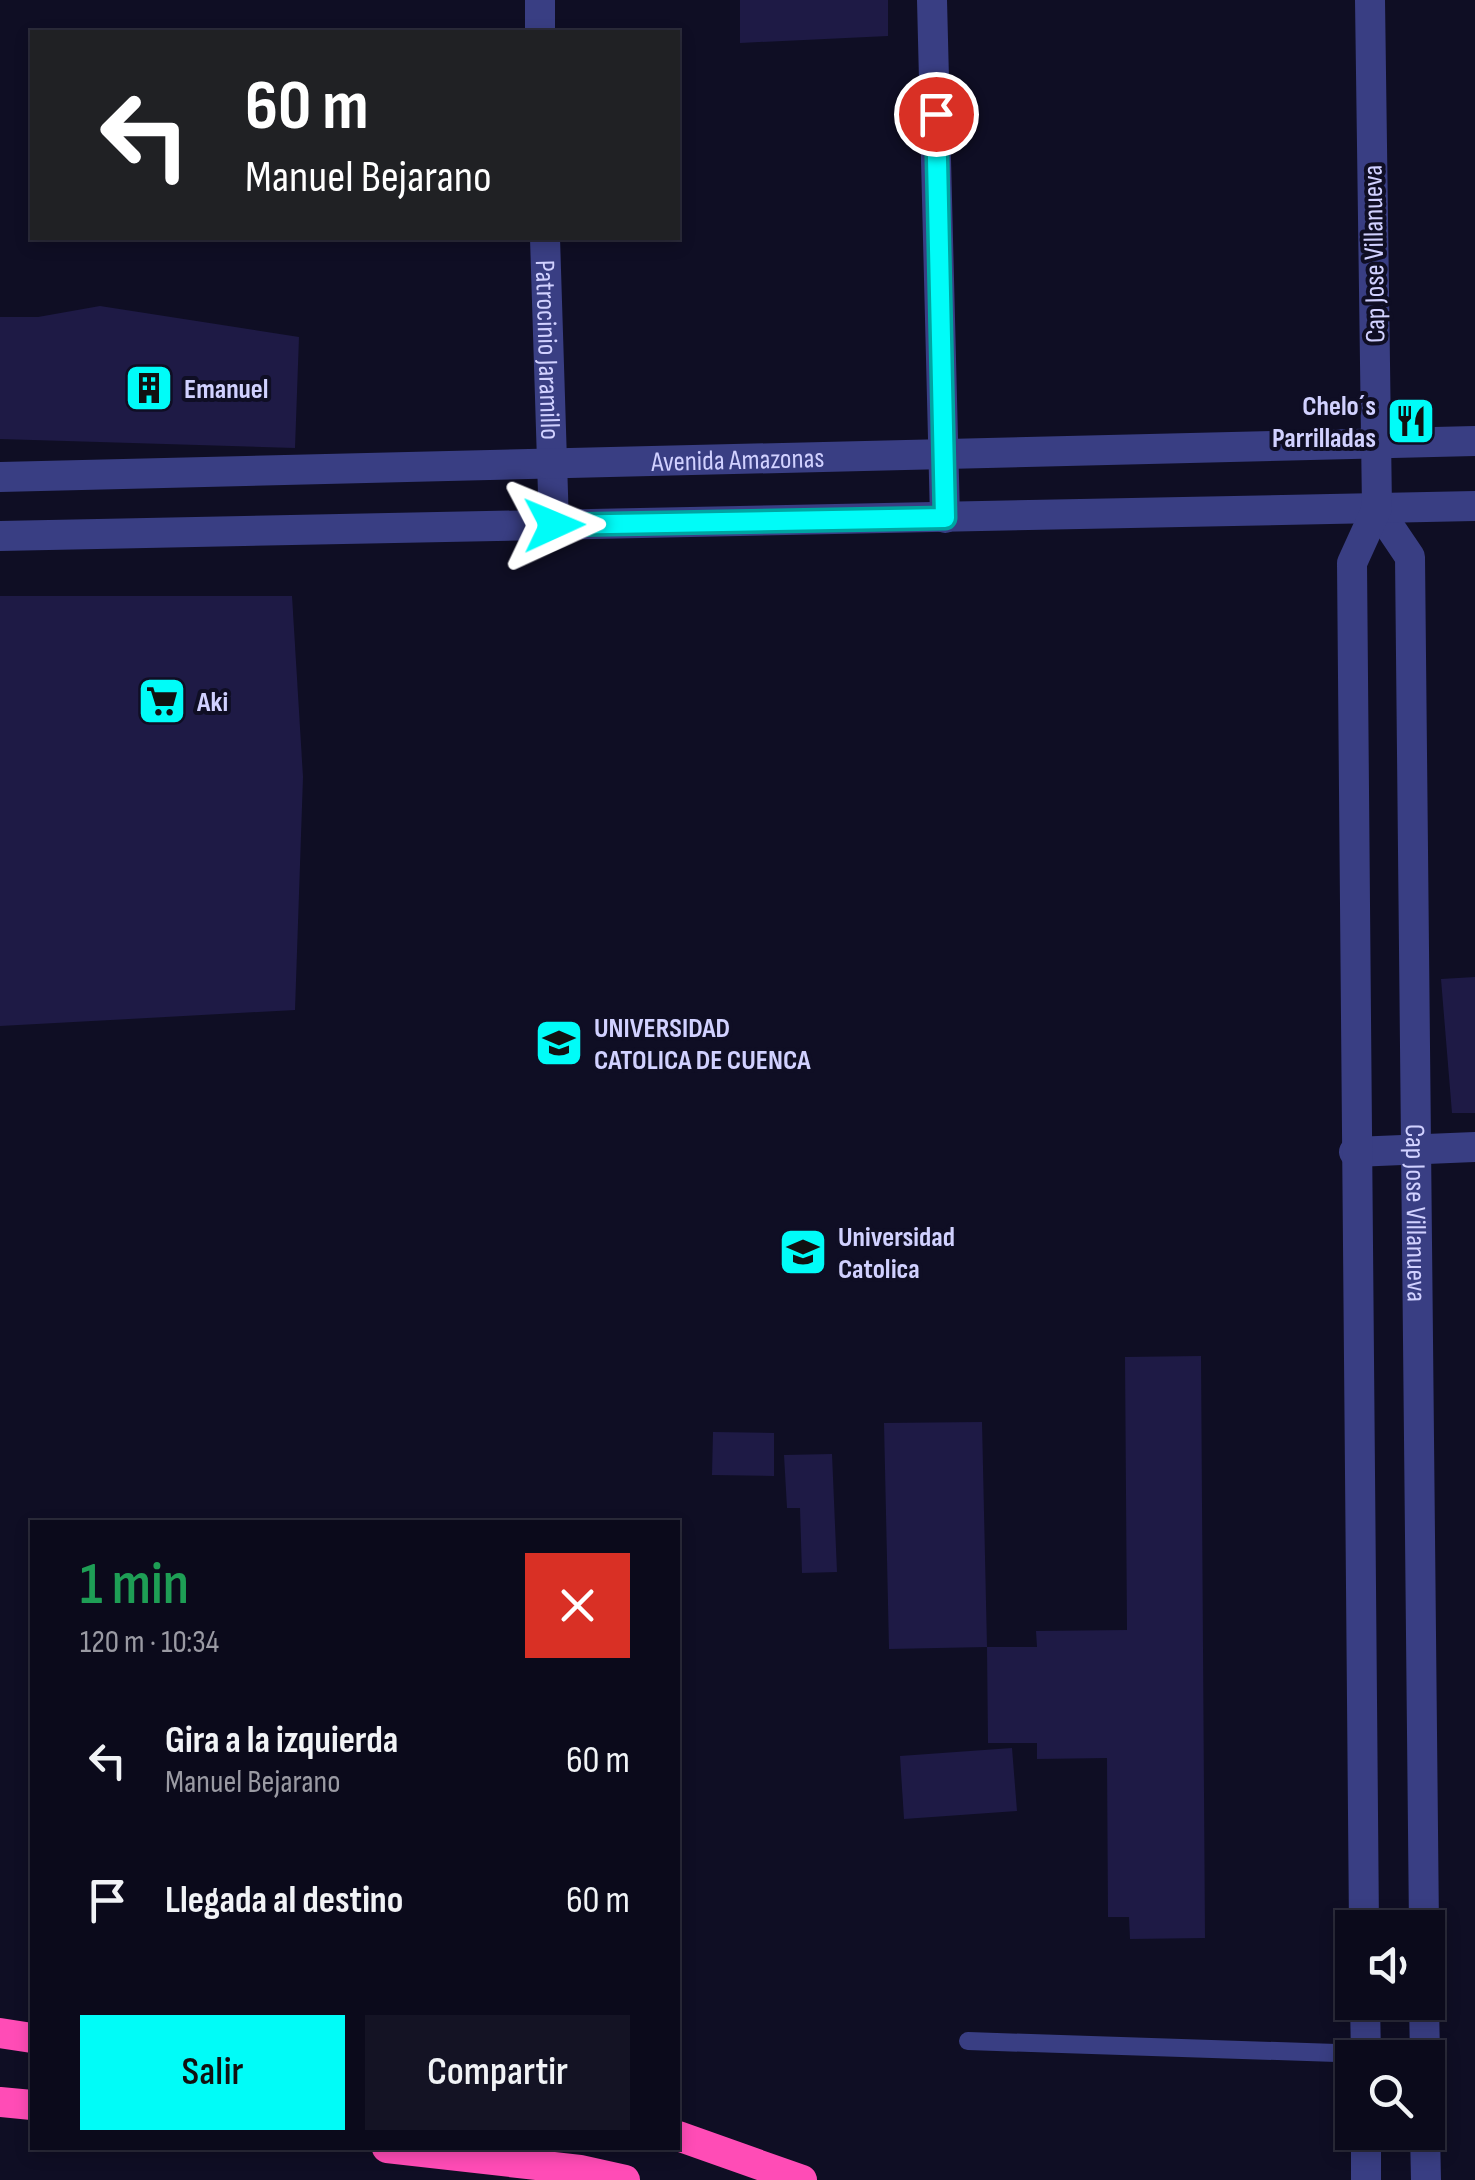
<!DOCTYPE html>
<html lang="es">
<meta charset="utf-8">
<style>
body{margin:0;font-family:"Sofia Sans Condensed",sans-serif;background:#141324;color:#f1f3f6;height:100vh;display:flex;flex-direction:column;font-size:38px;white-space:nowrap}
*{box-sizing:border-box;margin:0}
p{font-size:32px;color:#9a9aa3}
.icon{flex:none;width:55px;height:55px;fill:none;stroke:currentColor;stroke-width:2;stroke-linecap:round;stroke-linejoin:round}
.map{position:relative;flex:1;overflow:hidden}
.drawer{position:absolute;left:30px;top:1520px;width:650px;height:630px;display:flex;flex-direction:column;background:#0b0a1b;border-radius:0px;box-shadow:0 5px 15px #0003,0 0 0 2px #2b2b3a}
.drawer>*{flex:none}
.hud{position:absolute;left:30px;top:30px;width:650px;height:210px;border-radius:0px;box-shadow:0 5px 15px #0003,0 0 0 2px #2b2b3a;background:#202124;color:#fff;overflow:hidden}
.tools{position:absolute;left:1335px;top:1910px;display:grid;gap:20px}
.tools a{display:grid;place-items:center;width:110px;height:110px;border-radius:0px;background:#0b0a1b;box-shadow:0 5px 15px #0003,0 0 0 2px #2b2b3a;font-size:50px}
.pin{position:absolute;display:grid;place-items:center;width:85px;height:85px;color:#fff;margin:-42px;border:5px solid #fff;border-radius:50%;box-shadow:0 2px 10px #0007}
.me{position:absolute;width:110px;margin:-55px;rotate:89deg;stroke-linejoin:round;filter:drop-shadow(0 0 8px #0008)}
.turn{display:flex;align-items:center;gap:35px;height:210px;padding:0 50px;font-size:45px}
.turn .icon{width:130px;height:130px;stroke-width:2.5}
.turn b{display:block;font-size:70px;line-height:85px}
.round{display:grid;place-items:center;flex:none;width:105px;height:105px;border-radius:0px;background:#141324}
.headline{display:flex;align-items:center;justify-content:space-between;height:170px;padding:0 50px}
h1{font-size:60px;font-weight:600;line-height:75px;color:#1e9e55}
.primary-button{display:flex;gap:20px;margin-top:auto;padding:20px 50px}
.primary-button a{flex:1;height:115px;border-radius:0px;background:#00fcf8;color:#111;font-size:40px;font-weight:600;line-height:115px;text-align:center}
.primary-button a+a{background:#141324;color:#f1f3f6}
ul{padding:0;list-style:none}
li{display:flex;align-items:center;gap:30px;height:140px;padding:0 50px}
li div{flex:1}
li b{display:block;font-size:38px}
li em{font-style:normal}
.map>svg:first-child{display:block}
</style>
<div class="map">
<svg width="1475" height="2180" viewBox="0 0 1475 2180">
<rect width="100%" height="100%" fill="#0f0e24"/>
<!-- building -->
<g fill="#1e1a45">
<path d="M740,0h148v36l-148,7z"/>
<path d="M100,306l199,31 -4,111 -295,-9v-122h38z"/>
<path d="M0,596h292l11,181 -8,233 -295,16z"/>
<path d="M1475,977v136h-23l-11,-134z"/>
<path d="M1201,1356l4,582 -75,1 -1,-22h-21l-1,-159 -70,1v-16h-49l-1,-96h50l-1,-16 91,-1 -2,-273z"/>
<path d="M982,1422l5,225 -98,2 -5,-226z"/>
<path d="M713,1432l61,1v43l-62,-1z"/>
<path d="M832,1454l5,118 -35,1 -2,-65h-13l-3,-53z"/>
<path d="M1012,1748l5,63 -113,8 -4,-63z"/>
</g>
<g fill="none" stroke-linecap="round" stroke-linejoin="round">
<!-- lane -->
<path stroke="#393e83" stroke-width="18" d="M968,2041l398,13"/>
<!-- street -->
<g stroke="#393e83" stroke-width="30">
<path d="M540,0v32"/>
<path d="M932,0l13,518"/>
<path id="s1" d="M545,238l9,287"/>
<path id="s2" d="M0,477l1475,-36"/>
<path id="s3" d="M1377,508l33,49 14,1371"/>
<path d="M0,536l1475,-30"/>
<path d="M1354,1152l121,-5"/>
<path d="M1364,1928l-12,-1365 25,-55 -7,-508"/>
<path d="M1365,2002l1,56"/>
<path d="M1424,2002l1,56"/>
<path d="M1366,2132v48"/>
<path d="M1425,2132l1,48"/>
</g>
<!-- highway -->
<g stroke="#ff4cb6" stroke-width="30">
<path d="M0,2033l32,5"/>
<path d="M0,2102l32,3"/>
<path d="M678,2136l124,44"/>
<path d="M387,2148l193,22 45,10"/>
</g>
</g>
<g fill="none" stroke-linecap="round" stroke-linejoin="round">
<!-- route casing -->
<g stroke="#00a4a1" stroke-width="25">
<path id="route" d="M554,525l391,-7 -9,-404"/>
</g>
<!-- route -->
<use href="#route" stroke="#00fcf8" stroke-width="18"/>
</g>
<!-- icons -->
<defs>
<g id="building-square" transform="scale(2.5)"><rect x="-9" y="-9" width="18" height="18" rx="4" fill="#00fcf8" stroke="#0f0e24"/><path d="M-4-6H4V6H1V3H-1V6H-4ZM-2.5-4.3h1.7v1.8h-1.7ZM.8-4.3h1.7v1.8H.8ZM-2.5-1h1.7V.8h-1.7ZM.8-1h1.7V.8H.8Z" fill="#111"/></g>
<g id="restaurant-square" transform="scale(2.5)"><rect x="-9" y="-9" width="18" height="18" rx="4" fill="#00fcf8" stroke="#0f0e24"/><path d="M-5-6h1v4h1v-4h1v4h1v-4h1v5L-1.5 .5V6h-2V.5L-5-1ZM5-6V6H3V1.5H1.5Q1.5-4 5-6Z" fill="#111"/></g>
<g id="supermarket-square" transform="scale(2.5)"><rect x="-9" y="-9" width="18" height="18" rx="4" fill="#00fcf8" stroke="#0f0e24"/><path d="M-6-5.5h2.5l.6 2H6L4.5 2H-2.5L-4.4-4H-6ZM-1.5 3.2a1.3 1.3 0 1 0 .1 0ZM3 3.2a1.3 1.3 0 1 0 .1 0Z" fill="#111"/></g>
<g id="university-square" transform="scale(2.5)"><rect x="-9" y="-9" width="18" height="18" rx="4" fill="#00fcf8" stroke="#0f0e24"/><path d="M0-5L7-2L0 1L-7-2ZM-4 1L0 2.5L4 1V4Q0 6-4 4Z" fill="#111"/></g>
</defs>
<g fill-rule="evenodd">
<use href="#building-square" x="149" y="388"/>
<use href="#restaurant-square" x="1411" y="421"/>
<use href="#supermarket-square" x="162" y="701"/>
<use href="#university-square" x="559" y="1043"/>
<use href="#university-square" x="803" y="1252"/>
</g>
<g text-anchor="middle" stroke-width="8" stroke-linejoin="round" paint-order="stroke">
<!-- street labels -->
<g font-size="28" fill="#d1d1ff" stroke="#0f0e24">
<text transform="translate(1373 254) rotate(-91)" y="10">Cap Jose Villanueva</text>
<text dy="10" stroke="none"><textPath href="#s1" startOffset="112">Patrocinio Jaramillo</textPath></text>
<text dy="10" stroke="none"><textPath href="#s2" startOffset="738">Avenida Amazonas</textPath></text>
<text dy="10" stroke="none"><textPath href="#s3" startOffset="715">Cap Jose Villanueva</textPath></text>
</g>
<!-- poi labels -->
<g font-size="28" font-weight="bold" fill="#d1d1ff" stroke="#0f0e24" text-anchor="start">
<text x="184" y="398">Emanuel</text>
<text x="1376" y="415" text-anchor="end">Chelo´s<tspan x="1376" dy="32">Parrilladas</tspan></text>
<text x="197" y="711">Aki</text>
<text x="594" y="1037">UNIVERSIDAD<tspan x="594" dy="32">CATOLICA DE CUENCA</tspan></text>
<text x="838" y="1246">Universidad<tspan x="838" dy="32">Catolica</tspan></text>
</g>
</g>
</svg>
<div class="tools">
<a><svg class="icon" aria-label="sound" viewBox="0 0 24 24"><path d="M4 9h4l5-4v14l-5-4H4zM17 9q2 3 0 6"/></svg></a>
<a><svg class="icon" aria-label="search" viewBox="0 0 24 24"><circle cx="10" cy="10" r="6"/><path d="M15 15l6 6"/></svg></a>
</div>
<div class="pin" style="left:936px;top:114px;background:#d93025"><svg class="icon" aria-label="arrive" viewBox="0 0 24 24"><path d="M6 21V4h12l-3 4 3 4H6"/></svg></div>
<svg class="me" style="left:554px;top:525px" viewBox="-20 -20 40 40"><path d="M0-17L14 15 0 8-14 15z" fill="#00fcf8" stroke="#fff" stroke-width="4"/></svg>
<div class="hud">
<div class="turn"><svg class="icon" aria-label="left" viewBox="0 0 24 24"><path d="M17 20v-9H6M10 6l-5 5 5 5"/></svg><div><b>60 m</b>Manuel Bejarano</div></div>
</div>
<section class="drawer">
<div class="headline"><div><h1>1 min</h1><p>120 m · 10:34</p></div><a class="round" style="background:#d93025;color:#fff"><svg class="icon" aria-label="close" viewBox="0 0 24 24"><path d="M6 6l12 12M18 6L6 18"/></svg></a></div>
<ul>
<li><svg class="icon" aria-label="left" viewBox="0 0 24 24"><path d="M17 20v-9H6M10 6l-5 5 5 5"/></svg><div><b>Gira a la izquierda</b><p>Manuel Bejarano</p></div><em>60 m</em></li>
<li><svg class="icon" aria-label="arrive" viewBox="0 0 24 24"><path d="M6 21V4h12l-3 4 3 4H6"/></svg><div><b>Llegada al destino</b></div><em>60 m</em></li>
</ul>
<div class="primary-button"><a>Salir</a><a>Compartir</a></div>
</section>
</div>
